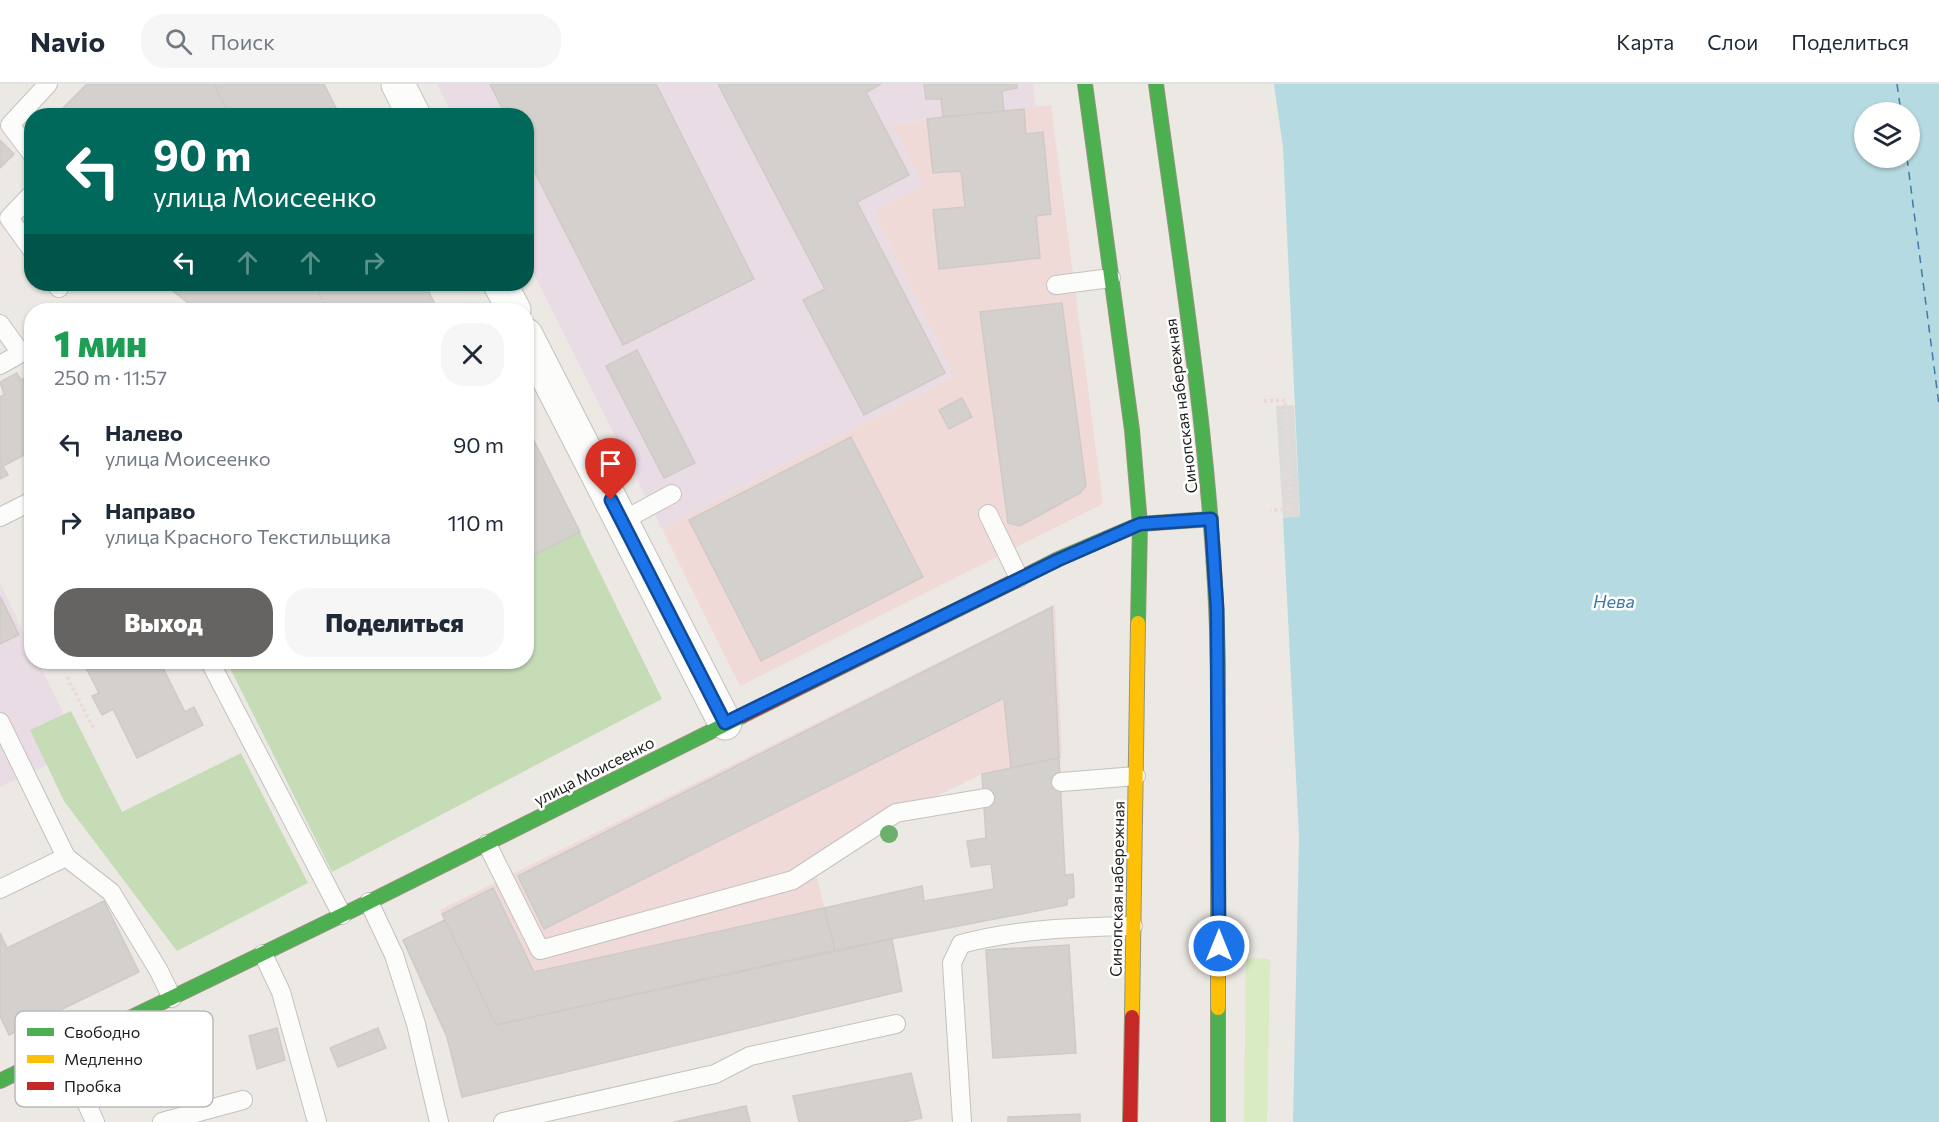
<!DOCTYPE html>
<html lang="ru">
<meta charset="utf-8">
<style>
body{margin:0;font-family:Commissioner,sans-serif;background:#f6f6f7;color:#1f2937;height:100vh;display:flex;flex-direction:column;font-size:22px;white-space:nowrap}
*{box-sizing:border-box;margin:0}
p{font-size:20px;color:#747a83}
.icon{flex:none;width:33px;height:33px;fill:none;stroke:currentColor;stroke-width:2;stroke-linecap:round;stroke-linejoin:round}
.map{position:relative;flex:1;overflow:hidden}
.drawer{position:absolute;left:24px;top:219px;width:510px;height:366px;display:flex;flex-direction:column;background:#fff;border-radius:24px;box-shadow:0 2px 4px #0004}
.drawer>*{flex:none}
.top-card{position:absolute;left:24px;top:24px;width:510px;height:183px;border-radius:24px;box-shadow:0 2px 4px #0004;background:#00695c;color:#fff;overflow:hidden}
.buttons{position:absolute;left:1854px;top:18px;display:grid;gap:12px}
.buttons a{display:grid;place-items:center;width:66px;height:66px;border-radius:50%;background:#fff;box-shadow:0 2px 4px #0004;font-size:30px}
.pin{position:absolute;display:grid;place-items:center;width:51px;height:51px;color:#fff;margin:-62px -26px;border-radius:50% 50% 50% 0;rotate:-45deg;box-shadow:0 0 6px #0007}
.pin .icon{rotate:45deg}
.me{position:absolute;width:66px;margin:-33px;rotate:0deg;stroke-linejoin:round;filter:drop-shadow(0 0 4px #0008)}
.turn{display:flex;align-items:center;gap:21px;height:126px;padding:0 30px;font-size:27px}
.turn .icon{width:78px;height:78px;stroke-width:2.5}
.turn b{display:block;font-size:42px;line-height:51px}
.lanes{display:flex;align-items:center;height:57px;padding:0 30px;background:#0003;justify-content:center;gap:30px;direction:ltr}
.lanes .off{opacity:.35}
.round{display:grid;place-items:center;flex:none;width:63px;height:63px;border-radius:24px;background:#f6f6f7}
.head{display:flex;align-items:center;justify-content:space-between;height:102px;padding:0 30px}
h1{font-size:36px;font-weight:800;line-height:45px;color:#1e9e55}
.action{display:flex;gap:12px;margin-top:auto;padding:12px 30px}
.action a{flex:1;height:69px;border-radius:24px;background:#656462;color:#fff;font-size:24px;font-weight:800;line-height:69px;text-align:center}
.action a+a{background:#f6f6f7;color:#1f2937}
ul{padding:0;list-style:none}
li{display:flex;align-items:center;gap:18px;height:78px;padding:0 30px}
li div{flex:1}
li b{display:block;font-size:22px}
li em{font-style:normal}
header{display:flex;align-items:center;gap:36px;box-sizing:border-box;height:84px;padding:0 30px;background:#fff;border-bottom:2px solid #e0e1e3}
header strong{font-size:28px}
nav{display:flex;gap:33px;margin-inline-start:auto;font-size:21px}
.search{width:420px;height:54px;background:#f6f6f7;display:flex;align-items:center;gap:15px;box-sizing:border-box;padding:0 21px;border-radius:24px;color:#747a83;font-size:22px}
.map>svg:first-child{display:block}
</style>
<header>
<strong>Navio</strong>
<div class="search"><svg class="icon" aria-label="search" viewBox="0 0 24 24"><circle cx="10" cy="10" r="6"/><path d="M15 15l6 6"/></svg>Поиск</div>
<nav><a>Карта</a><a>Слои</a><a>Поделиться</a></nav>
</header>
<div class="map">
<svg width="1939" height="1038" viewBox="0 0 1939 1038">
<rect width="100%" height="100%" fill="#ece9e4"/>
<!-- commercial -->
<g fill="#efdad8">
<path d="M1051,21l52,399 -363,182 -78,-157 292,-153 -81,-164 20,-87 34,-6z"/>
<path d="M1055,520l7,154 -80,16 -170,83 23,93 -339,75 -56,-115z"/>
</g>
<!-- industrial -->
<g fill="#eadce5">
<path d="M437,0h596l3,23 -109,12 -34,6 30,60 -50,27 81,164 -292,153 -135,-268 -1,-145 -73,-1z"/>
<path d="M0,499l31,65 1,14h6l43,87 -81,38z"/>
</g>
<!-- grass -->
<path fill="#d9ebc0" d="M1246,874l24,1 -3,163h-23z"/>
<!-- forest -->
<g fill="#c6dcb7">
<path d="M580,448l82,167 -330,173 -105,-210h299l1,-103z"/>
<path d="M71,627l51,101 119,-59 67,130 -131,68 -113,-150 -34,-71z"/>
</g>
<!-- water -->
<path fill="#b5dae1" fill-rule="evenodd" d="M1274,0h665v1038h-646l6,-285 -16,-319 17,-2 -17,-369zM1864,28h46v46h-46z"/>
<!-- pier -->
<path fill="#dcdbd9" d="M1294,321l6,112 -17,1 -7,-112z"/>
<g fill="none" stroke-linecap="round" stroke-linejoin="round">
<!-- ferry -->
<g stroke="#4079aa" stroke-width="1.5" stroke-dasharray="8 6" stroke-linecap="butt">
<path d="M1897,0l4,28"/>
<path d="M1907,74l32,247"/>
</g>
</g>
<!-- building -->
<g fill="#d4d0cd" stroke="#cfcac5" stroke-width="1.5">
<path d="M87,0h127l16,32h-175z"/>
<path d="M214,0h110l16,32h-110z"/>
<path d="M490,0h166l98,195 -131,66 -97,-190v-39h-20z"/>
<path d="M718,0h163l-15,8 43,83 -52,27 88,171 -81,42 -61,-115 22,-11z"/>
<path d="M924,0h93v4l-15,3 2,20 -61,6 -2,-18h-15z"/>
<path d="M1024,25l2,25 17,-2 8,82 -15,2 4,42 -101,11 -6,-59 32,-3 -4,-36 -28,2 -6,-54z"/>
<path d="M0,56l14,14 -14,14z"/>
<path d="M164,200h150l14,26h-104l-1,-2 -2,2h-24z"/>
<path d="M314,200h111l13,26h-110z"/>
<path d="M1062,219l24,183 -6,7 -60,33 -12,-3 -28,-211z"/>
<path d="M637,266l58,113 -31,15 -58,-112z"/>
<path d="M17,289l4,7 11,-6v77l-29,15 5,9 -8,4v-82l4,-3 -4,-12z"/>
<path d="M962,314l10,19 -23,12 -10,-19z"/>
<path d="M526,341l54,107 -54,27z"/>
<path d="M851,353l72,140 -162,84 -72,-141z"/>
<path d="M0,512l19,39 -19,9z"/>
<path d="M1052,523l7,151 -48,10 -7,-70 -460,231 -26,-53z"/>
<path d="M83,578h77l25,50 9,-5 9,18 -66,33 -24,-49 -11,6 -10,-19 7,-3z"/>
<path d="M1059,674l6,117 8,-1 1,13v10l-7,2v6l-232,45 -11,-42 98,-22 2,15 70,-12 -3,-25 -20,3 -4,-26 19,-3 -4,-64z"/>
<path d="M493,804l41,84 290,-64 11,42 -339,75 -54,-111z"/>
<path d="M104,817l35,71 -130,63 -9,-19v-83l7,15z"/>
<path d="M445,836l51,105 396,-86 10,52 -440,106 -15,-60 -44,-97z"/>
<path d="M1069,861l7,108 -83,5 -7,-108z"/>
<path d="M277,944l8,32 -28,9 -8,-33z"/>
<path d="M378,944l8,20 -48,19 -8,-19z"/>
<path d="M911,989l11,45 -18,4h-105l-6,-26z"/>
<path d="M746,1022l4,16h-76z"/>
<path d="M1080,1030v8h-72v-5z"/>
</g>
<g fill="none" stroke-linecap="round" stroke-linejoin="round">
<!-- lane casing -->
<g stroke="#c4c2c0" stroke-width="20">
<g id="lane">
<path d="M32,70l-22,-29 38,-41"/>
<path d="M32,110l-23,24 23,32"/>
<path d="M56,200l3,4"/>
<path d="M1056,201l55,-7"/>
<path d="M0,240l21,29"/>
<path d="M0,281l30,-17"/>
<path d="M988,430l31,64"/>
<path d="M0,433l32,-16"/>
<path d="M622,437l50,-27"/>
<path d="M210,578l132,253"/>
<path d="M0,638l66,135"/>
<path d="M1061,698l75,-6"/>
<path d="M487,760l53,106 253,-70 103,-67 89,-15"/>
<path d="M0,805l66,-32 45,35 48,79 13,27"/>
<path d="M369,818l25,53 22,69 23,98"/>
<path d="M263,870l18,38 36,130"/>
<path d="M63,967l32,71"/>
<path d="M162,1038l81,-22"/>
<path d="M503,1038l212,-48 35,-18 146,-32"/>
<path d="M962,1038l-10,-159 9,-19c56,-15 115,-17 172,-18"/>
</g>
</g>
<!-- street casing -->
<g stroke="#c4c2c0" stroke-width="35">
<g id="street">
<path d="M398,0l16,32"/>
<path d="M500,200l14,26"/>
<path d="M526,251l199,388"/>
</g>
</g>
<!-- fast casing -->
<g stroke="#95957c" stroke-width="16">
<g id="fast">
<path d="M1085,0l47,346 8,94 -2,99"/>
<path d="M1156,0c26,194 59,388 62,583"/>
<path d="M1015,497l43,-22 82,-35 71,-5"/>
<path d="M0,997l369,-179 373,-186"/>
<path d="M1218,1038v-114"/>
</g>
</g>
<!-- slow casing -->
<g stroke="#95957c" stroke-width="16">
<g id="slow">
<path d="M1218,583v341"/>
<path d="M1132,933l6,-394"/>
</g>
</g>
<!-- jam casing -->
<g stroke="#95957c" stroke-width="16">
<g id="jam">
<path d="M742,632l273,-135"/>
<path d="M1130,1038l2,-105"/>
</g>
</g>
<!-- path -->
<g stroke="#ebd9d6" stroke-width="4" stroke-dasharray="3 3" stroke-linecap="butt">
<path d="M454,226l17,-8"/>
<path d="M1264,317l21,-1 6,109 -21,1"/>
<path d="M67,593l28,54"/>
</g>
<!-- lane -->
<use href="#lane" stroke="#fcfcfb" stroke-width="18"/>
<!-- street -->
<use href="#street" stroke="#fcfcfb" stroke-width="33"/>
<!-- fast -->
<use href="#fast" stroke="#4caf50" stroke-width="14"/>
<!-- slow -->
<use href="#slow" stroke="#ffc107" stroke-width="14"/>
<!-- jam -->
<use href="#jam" stroke="#c62828" stroke-width="14"/>
</g>
<!-- trees -->
<circle fill="#6cb06c" cx="889" cy="750" r="9"/>
<g fill="none" stroke-linecap="round" stroke-linejoin="round">
<!-- route casing -->
<g stroke="#114b97" stroke-width="15">
<path id="route" d="M611,416l114,223 333,-163 82,-36 71,-5 6,90 2,337"/>
</g>
<!-- route -->
<use href="#route" stroke="#1a73e8" stroke-width="10"/>
</g>
<g text-anchor="middle" stroke-width="5" stroke-linejoin="round" paint-order="stroke">
<!-- street labels -->
<g font-size="16" fill="#1c1c1c" stroke="#fff">
<text transform="translate(1181 322) rotate(-97)" y="6">Синопская набережная</text>
<text transform="translate(594 687) rotate(-27)" y="6">улица Моисеенко</text>
<text transform="translate(1117 805) rotate(-89)" y="6">Синопская набережная</text>
</g>
<!-- water labels -->
<g font-size="18" font-style="italic" fill="#4079aa" stroke="#fff">
<text x="1614" y="524">Нева</text>
</g>
</g>
<!-- legend -->
<rect x="15" y="927" width="198" height="96" rx="9" fill="#fff" stroke="#bbb" stroke-width="1.5"/>
<rect x="27" y="944" width="27" height="8" fill="#4caf50"/>
<rect x="27" y="971" width="27" height="8" fill="#ffc107"/>
<rect x="27" y="998" width="27" height="8" fill="#c62828"/>
<g font-size="16" fill="#1c1c1c">
<text x="64" y="954">Свободно</text>
<text x="64" y="981">Медленно</text>
<text x="64" y="1008">Пробка</text>
</g>
</svg>
<div class="buttons">
<a><svg class="icon" aria-label="layers" viewBox="0 0 24 24"><path d="M12 4l9 5-9 5-9-5zM3 14l9 5 9-5"/></svg></a>
</div>
<div class="pin" style="left:611px;top:416px;background:#d93025"><svg class="icon" aria-label="arrive" viewBox="0 0 24 24"><path d="M6 21V4h12l-3 4 3 4H6"/></svg></div>
<svg class="me" style="left:1219px;top:862px" viewBox="-20 -20 40 40"><circle r="17" fill="#1a73e8" stroke="#fff" stroke-width="3"/><path d="M0-11L8 9 0 5-8 9z" fill="#fff"/></svg>
<div class="top-card">
<div class="turn"><svg class="icon" aria-label="left" viewBox="0 0 24 24"><path d="M17 20v-9H6M10 6l-5 5 5 5"/></svg><div><b>90 m</b>улица Моисеенко</div></div>
<div class="lanes"><svg class="icon" aria-label="left" viewBox="0 0 24 24"><path d="M17 20v-9H6M10 6l-5 5 5 5"/></svg><svg class="icon off" aria-label="ahead" viewBox="0 0 24 24"><path d="M12 20V5M6 11l6-6 6 6"/></svg><svg class="icon off" aria-label="ahead" viewBox="0 0 24 24"><path d="M12 20V5M6 11l6-6 6 6"/></svg><svg class="icon off" aria-label="right" viewBox="0 0 24 24"><path d="M7 20v-9h11M14 6l5 5-5 5"/></svg></div>
</div>
<section class="drawer">
<div class="head"><div><h1>1 мин</h1><p>250 m · 11:57</p></div><a class="round"><svg class="icon" aria-label="close" viewBox="0 0 24 24"><path d="M6 6l12 12M18 6L6 18"/></svg></a></div>
<ul>
<li><svg class="icon" aria-label="left" viewBox="0 0 24 24"><path d="M17 20v-9H6M10 6l-5 5 5 5"/></svg><div><b>Налево</b><p>улица Моисеенко</p></div><em>90 m</em></li>
<li><svg class="icon" aria-label="right" viewBox="0 0 24 24"><path d="M7 20v-9h11M14 6l5 5-5 5"/></svg><div><b>Направо</b><p>улица Красного Текстильщика</p></div><em>110 m</em></li>
</ul>
<div class="action"><a>Выход</a><a>Поделиться</a></div>
</section>
</div>
